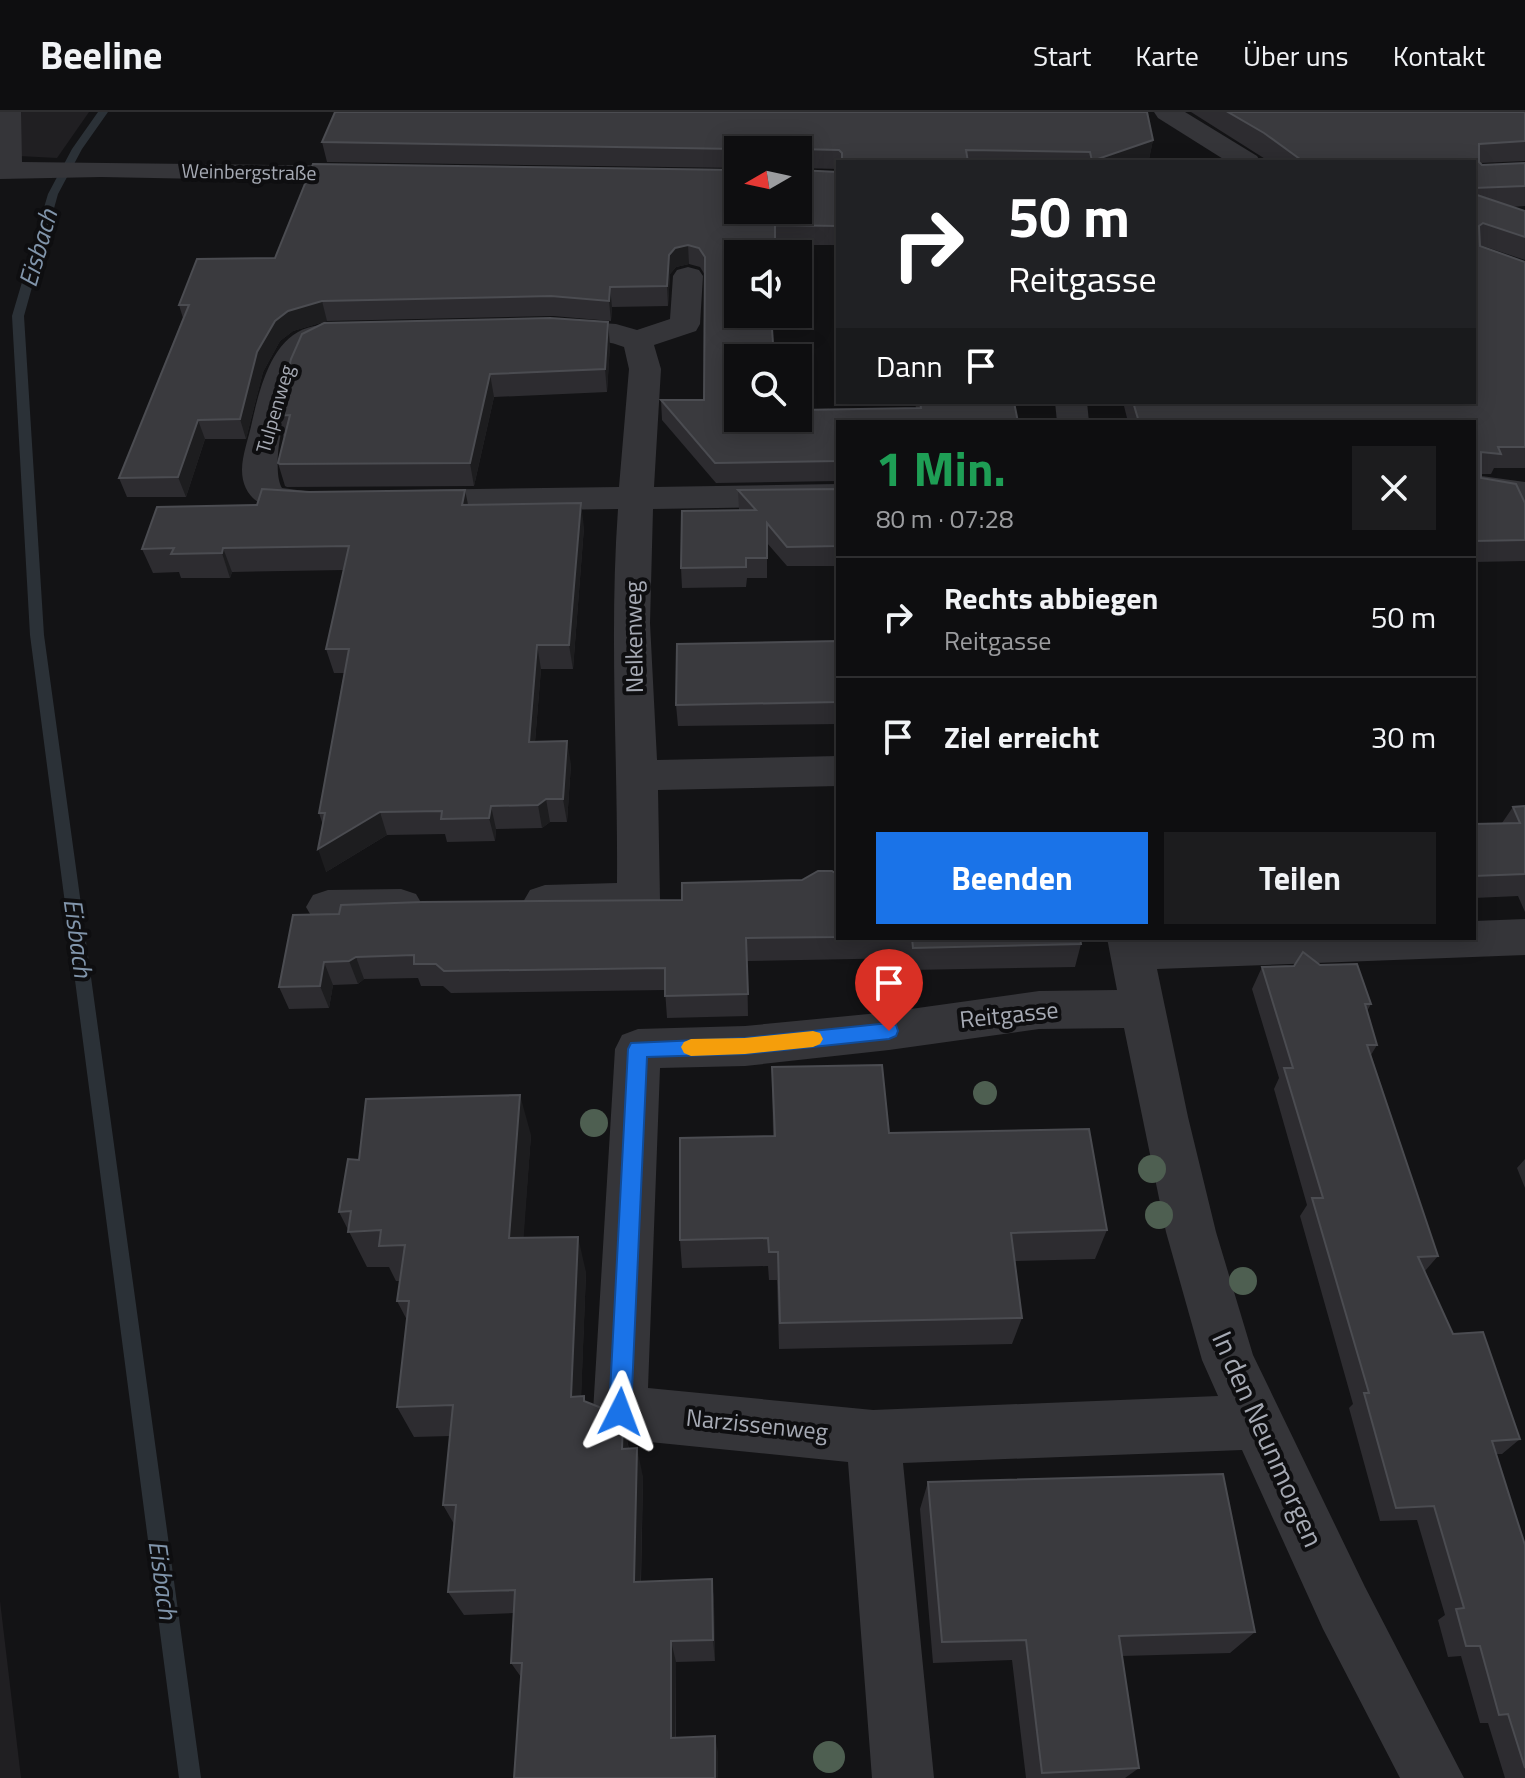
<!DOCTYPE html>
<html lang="de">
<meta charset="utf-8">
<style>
body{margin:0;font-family:"Titillium Web",sans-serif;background:#1c1c1e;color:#f1f3f6;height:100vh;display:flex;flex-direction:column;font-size:30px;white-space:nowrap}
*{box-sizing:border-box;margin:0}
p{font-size:26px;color:#9b9c9f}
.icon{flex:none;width:44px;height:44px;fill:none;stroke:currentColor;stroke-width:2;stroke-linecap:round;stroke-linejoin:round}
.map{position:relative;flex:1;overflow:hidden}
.drawer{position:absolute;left:836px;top:308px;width:640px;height:520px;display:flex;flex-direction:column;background:#0e0e10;border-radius:0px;box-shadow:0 4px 20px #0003,0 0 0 2px #2e2e30}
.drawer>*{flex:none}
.top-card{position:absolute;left:836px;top:48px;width:640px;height:244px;border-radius:0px;box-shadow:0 4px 20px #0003,0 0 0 2px #2e2e30;background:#202124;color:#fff;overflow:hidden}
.needle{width:52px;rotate:261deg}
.tools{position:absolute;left:724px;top:24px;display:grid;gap:16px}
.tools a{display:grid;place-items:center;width:88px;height:88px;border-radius:0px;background:#0e0e10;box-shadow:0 4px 20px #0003,0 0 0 2px #2e2e30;font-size:40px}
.pin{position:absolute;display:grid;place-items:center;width:68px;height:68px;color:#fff;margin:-82px -34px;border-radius:50% 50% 50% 0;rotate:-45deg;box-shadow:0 0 8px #0007}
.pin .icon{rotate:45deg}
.me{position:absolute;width:88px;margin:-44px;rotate:3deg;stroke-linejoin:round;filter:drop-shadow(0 0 6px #0008)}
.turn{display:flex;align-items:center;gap:28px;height:168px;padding:0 40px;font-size:36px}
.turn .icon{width:104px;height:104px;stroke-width:2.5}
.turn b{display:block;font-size:56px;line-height:68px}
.then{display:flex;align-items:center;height:76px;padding:0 40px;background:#0003;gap:16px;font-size:30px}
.round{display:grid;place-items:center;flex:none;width:84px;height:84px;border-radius:0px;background:#1c1c1e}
.headline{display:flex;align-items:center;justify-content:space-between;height:136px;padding:0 40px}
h1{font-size:48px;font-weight:700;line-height:60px;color:#1e9e55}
.primary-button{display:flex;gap:16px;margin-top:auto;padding:16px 40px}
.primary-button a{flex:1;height:92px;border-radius:0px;background:#1a73e8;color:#fff;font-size:32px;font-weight:700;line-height:92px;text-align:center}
.primary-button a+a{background:#1c1c1e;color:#f1f3f6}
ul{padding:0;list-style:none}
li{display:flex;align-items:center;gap:24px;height:120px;padding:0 40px;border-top:2px solid #2e2e30}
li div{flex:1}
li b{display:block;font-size:30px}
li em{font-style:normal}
header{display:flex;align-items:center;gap:48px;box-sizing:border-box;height:112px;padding:0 40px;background:#0e0e10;border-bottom:2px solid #2e2e30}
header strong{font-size:38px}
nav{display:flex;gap:44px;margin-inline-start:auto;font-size:28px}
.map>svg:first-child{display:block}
</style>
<header>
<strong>Beeline</strong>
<nav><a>Start</a><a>Karte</a><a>Über uns</a><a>Kontakt</a></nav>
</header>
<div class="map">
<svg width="1525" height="1666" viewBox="0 0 1525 1666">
<rect width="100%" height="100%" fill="#131315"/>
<!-- built -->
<g fill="#201f22">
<path d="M0,0h89l-32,46 -57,-3z"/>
<path d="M0,1489l21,177h-21z"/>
</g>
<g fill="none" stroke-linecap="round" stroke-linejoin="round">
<!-- stream -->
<path fill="#2b3137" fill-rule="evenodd" d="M98,0h10l-26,37 -24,45 -34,122 20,319 157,1143h-22l-149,-1143 -18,-319 36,-122 24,-45z"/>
<!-- minor -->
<g fill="#353539" fill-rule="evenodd">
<path d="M0,0h21l1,50 348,4 10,2 4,6 -4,6 -10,2 -269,-5 -101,2z"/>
<path d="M1154,0h31l72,44 4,6h-33l-70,-44z"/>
<path d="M688,155l11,3 4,6 -3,48 -4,7 -42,14 7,24 -7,118 184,-3v22l-185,3 -3,114 7,137 181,-4v30l-180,4 2,110 -7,12c-29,10 -94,12 -123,2l-7,-12 7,-12 15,-5 72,-2c1,-125 -8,-249 1,-374l-209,3 -12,-3 -5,-8 5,-8 12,-3 210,-3 10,-118 -5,-22c-27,-11 -58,-5 -86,-12l-4,-7 4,-7 11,-2 67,5 21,6 33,-11 3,-43 4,-6z"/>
<path d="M352,212l11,2 4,7 -4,7c-13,3 -31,-1 -43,5 -26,13 -53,120 -38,143l46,6 5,8 -5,8c-32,8 -86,4 -86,-40 0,-15 7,-33 10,-48 7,-30 17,-74 46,-90 15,-9 37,-8 54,-8z"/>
<path d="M1055,290h32l2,20h-32z"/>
<path d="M1474,363l51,7v22l-51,-7z"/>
<path d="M401,777l15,5 7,12 -7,12c-29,10 -74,11 -103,1l-7,-12 7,-12 15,-5z"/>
<path d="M1525,807v36l-368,14 31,148 28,115 37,123 112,232 99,191h-64l-77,-149 -81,-179 -339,13 31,315h-62l-24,-316 -228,-23 -19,-8 -8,-19 22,-363 7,-14 16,-6 107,-3 144,-14 150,-21 78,-1 -10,-52h367v-17zM1124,916l42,204 36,128 16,36 -345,14 -225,-22 12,-320 85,-2 144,-16 150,-21z"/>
</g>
</g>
<!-- trees -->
<g fill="#4e5f51">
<circle cx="985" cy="981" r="12"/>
<circle cx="594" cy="1011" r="14"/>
<circle cx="1152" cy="1057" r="14"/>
<circle cx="1159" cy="1103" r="14"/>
<circle cx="1243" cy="1169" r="14"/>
<circle cx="829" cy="1645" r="16"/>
</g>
<!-- wall -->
<g fill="#2d2c30">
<path d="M1191,0h334v49l-45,2 2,2 43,-2v43l-14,1 14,4v49l-45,-15v1l45,16v206h-31l-3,6h-10v4l44,25v58l-51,1v-140h-346l-5,-20h351v-240h-204z"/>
<path d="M1153,28l-4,19 -7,3h-304v7l-40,-1v-18h-60v18l-411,-6 -5,-20z"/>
<path d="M838,60v73h-63l-37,69h39v11h-6l-33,93 178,-10 -1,-6h99l-176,20v59l-122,2 -54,-63 -1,-20h43l1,-125 -5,-8 -11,-3 -13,3 -6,7 -2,32 -56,1 -1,14 -58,-5 -226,5 -34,10 -13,10 -17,31 -17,67h-41l-19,58h-59l-8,-19 64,-160 -4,-13 96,-47z"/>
<path d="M610,233l-3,47 -113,5 -20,89 -187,1 -2,-1 -7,-23 6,-25 -7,-22z"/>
<path d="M838,377v77h-51l-20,-23v35h-20l-1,9 -64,1 -1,-20 58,-58 -1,-20z"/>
<path d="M468,392l116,23 -11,142h-32l-6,73 36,22 -4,58h-17l-8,6 -46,1 -1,12 -48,1 -2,-8 -58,1 -61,37 -3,-47 -4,-12 25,-140h-10l-8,-24 18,-79 -112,2 -2,6h-49l-2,-6 -26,1 -11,-24z"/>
<path d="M838,529v83l-160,2 -2,-21z"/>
<path d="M1525,694v106l-7,-16 -44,2v-74l28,-1 11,-16z"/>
<path d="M838,763v63h242l1,6 -6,23 -165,3 -2,-12 -161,3 1,55 -81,2 -2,-28 -214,3 -8,-7h-22l-3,-8 -54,1 -6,5 -25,1 -4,23 -40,1 -10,-22 60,-73 343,-14z"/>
<path d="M1262,855l109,37 -4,7 10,34 -6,10 67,201 -13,15 28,63 67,105 -18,15h-6l29,91v233h-20l-17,-55h-8l-19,-67 -13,1 -10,-37 7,-5 -28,-95 -37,1 -31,-113 4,-4 -53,-188 7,-11 -33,-116 5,-11 -27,-89z"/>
<path d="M772,955l117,66 218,97 -12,29 -80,2 7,57 -10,26 -233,5 -2,-69h-8l-1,-14 -86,2 -2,-28 93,-104z"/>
<path d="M531,1023l-8,103 63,34 -5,124h3l1,5 22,21h16l6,27 14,28 -2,105 71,-3 2,24 1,58 -39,1v76l42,14v26l-197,-101 -10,-14 3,-50 -50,2 -16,-23 6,-68 -11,-19 7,-69 -36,1 -17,-30 10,-87 -10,-19 3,-20h-4l-7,-14h-22l-28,-55 20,-52z"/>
<path d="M1525,1047v29l-8,-20z"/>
<path d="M928,1370l327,150 -25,21 -108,3 17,112 -14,10h-99l-14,-118 -79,3 -13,-154z"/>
</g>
<!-- shaded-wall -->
<g fill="#1d1d1f">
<path d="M1153,28l-4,19 -7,3h-51z"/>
<path d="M688,133l1,19 -13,3 -6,7 -2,32 -1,-20 2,-31 6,-7z"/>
<path d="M610,175l2,20 -1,14 -2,-20z"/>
<path d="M322,189l5,20 -34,10 -13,10 -17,31 -17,67 -6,-20 17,-67 18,-31 13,-10z"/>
<path d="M608,210l2,23 -3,47 -2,-23z"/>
<path d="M490,262l4,23 -20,89 -4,-23z"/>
<path d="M198,308l7,19 -19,58 -8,-20z"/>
<path d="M465,378l5,24 -8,-9z"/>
<path d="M581,391l3,24 -11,142 -4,-24z"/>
<path d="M223,436l9,24 -2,6 -8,-25z"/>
<path d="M537,533l4,24 -8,96 -4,-23z"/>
<path d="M567,629l4,23 -4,58 -4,-23z"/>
<path d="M546,687l4,23 -8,6 -4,-23z"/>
<path d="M491,694l5,23 -1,12 -6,-23z"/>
<path d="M380,700l7,23 -61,37 -8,-23z"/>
<path d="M356,845l8,22 -6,5 -9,-23z"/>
<path d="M324,850l9,23 -4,23 -9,-22z"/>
<path d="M520,983l11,40 -10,139 -12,-36z"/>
<path d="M578,1125l8,35 -6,155 -9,-30z"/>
<path d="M623,1310l6,29 -7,-2z"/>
<path d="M637,1336l6,29 -3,128 -6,-23z"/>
<path d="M712,1467l2,24 1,58 -2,-21z"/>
<path d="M671,1529l5,21 -1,92 -4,-16z"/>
<path d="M715,1624l3,16v26h-3z"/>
</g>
<!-- building -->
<g fill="#3a3a3e" stroke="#4b4c51" stroke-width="2">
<path d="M335,0h812l6,28 -61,21 -2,-9 -124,-2 2,12h-126v-9l-3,-3 -41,-1 -1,1h-58l-1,-1 -416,-7z"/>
<path d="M1228,0h297v29l-46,3v18l3,3 43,-2v23l-51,2v-26h-170l-40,-29z"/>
<path d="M313,52l425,6v40h60v-40l40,2v54l-63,-1v29h-37v60h33l3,44h-36v60h60v-8l123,-2 -1,-6h94l4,20h-180v39l-123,2 -54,-63h43l1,-143 -6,-9 -11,-3 -13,3 -6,7 -2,31 -57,1 -1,14 -58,-5 -229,5 -34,10 -13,10 -18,31 -17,67 -42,1 -20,57 -59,1 70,-173h-10l18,-46 78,-1z"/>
<path d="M1474,82l51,17v26l-42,-14 -4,3 1,20 45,16v185h-27l3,7 -20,-2v26l35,6 9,19v37l-51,1v-119h-335l-6,-20h341z"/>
<path d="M550,206l58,4 -3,47 -115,5 -20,89 -190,1 -2,-1 12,-48 -13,1 14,-57 11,-25 22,-11z"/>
<path d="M262,377l47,3 156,-2 -3,15 119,-2 -12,142h-32l-8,97 38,-1 -4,58h-17l-8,6 -47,1 -2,12 -48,1 1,-8 -62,1 -62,37 7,-36h-6l30,-164h-23l23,-103 -126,2 -1,5 -51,1 3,-6 -32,1 15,-42 100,-2z"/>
<path d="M838,377v57l-51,1 -20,-24v35h-21v9l-65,1 1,-57 74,-1 -18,-20z"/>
<path d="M838,529v61l-162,3 1,-61z"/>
<path d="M1525,694v68l-51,2v-52l46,-1 -7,-16z"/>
<path d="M818,759h14l6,4v62l-92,1 2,56 -83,2v-28l-221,3 -8,-7h-22v-9l-58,2 -7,4 -25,1 -4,24 -41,1 14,-72 46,-1 2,-9 81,-3 260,-2v-17l120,-3z"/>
<path d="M912,826h168l1,6 -168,4z"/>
<path d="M1303,840l17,13 37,-1 14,40h-6l12,41h-10l71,211 -20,1 35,77 30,-2 37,107 -28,2 33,104v223l-17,-54 -9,1 -19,-69h-14l-10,-37 8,-1 -30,-102 -38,2 -32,-115h5l-57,-195h11l-39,-130h9l-31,-101 32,-1z"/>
<path d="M882,953l7,68 200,-4 18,101 -96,3 11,85 -242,5 -2,-71h-9l-1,-14 -88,2v-102l95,-2 -3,-69z"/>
<path d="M520,983l-11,143 69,-1 -7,160 13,-1v5l20,8v13h19l-1,27 15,-1 -3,134 78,-3 1,61 -42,1v97l44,-2v42h-201l8,-115h-11l4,-73 -67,2 8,-87h-13l10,-100 -56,2 12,-106h-12l8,-56 -26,1 2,-16 -33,2 3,-21 -12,1 9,-53 11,1 7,-61z"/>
<path d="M1223,1362l32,158 -136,4 20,132 -97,5 -16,-133 -84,2 -14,-160z"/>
</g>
<!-- route -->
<path fill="#1a73e8" stroke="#114b97" stroke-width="2" d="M889,911l7,2 2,6 -2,5 -7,3 -144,15 -98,3 -16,355 -3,8 -8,3 -8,-3 -3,-8 19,-363 3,-6 114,-5z"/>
<!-- slow -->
<path fill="#f59e0b" d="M813,919l7,2 3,6 -3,5 -7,3 -68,7 -54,2 -7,-3 -3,-6 3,-5 7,-3 54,-1z"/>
<g text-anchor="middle" stroke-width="8" stroke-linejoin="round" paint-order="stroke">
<!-- far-street labels -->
<g font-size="20" fill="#a6aab4" stroke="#0e0e10">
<text transform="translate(249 60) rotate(1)" y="7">Weinbergstraße</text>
<text transform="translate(275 297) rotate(-74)" y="7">Tulpenweg</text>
</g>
<!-- street labels -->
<g font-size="24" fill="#a6aab4" stroke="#0e0e10">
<text transform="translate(634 525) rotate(-91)" y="8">Nelkenweg</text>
<text transform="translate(1009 903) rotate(-6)" y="8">Reitgasse</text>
<text transform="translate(757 1313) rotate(6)" y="8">Narzissenweg</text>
</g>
<!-- water labels -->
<g font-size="26" font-style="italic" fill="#8195ab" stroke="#0e0e10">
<text transform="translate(38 136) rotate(-74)" y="9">Eisbach</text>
<text transform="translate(78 826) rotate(82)" y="9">Eisbach</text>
<text transform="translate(163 1468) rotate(82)" y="9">Eisbach</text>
</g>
<!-- near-street labels -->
<g font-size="28" fill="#a6aab4" stroke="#0e0e10">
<text transform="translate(1268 1327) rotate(66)" y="10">In den Neunmorgen</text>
</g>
</g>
</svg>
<div class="tools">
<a><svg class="needle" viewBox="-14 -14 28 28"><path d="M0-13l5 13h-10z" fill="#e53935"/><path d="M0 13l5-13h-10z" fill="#9b9c9f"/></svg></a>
<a><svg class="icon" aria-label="sound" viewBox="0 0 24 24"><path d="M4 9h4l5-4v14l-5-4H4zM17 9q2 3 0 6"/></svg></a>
<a><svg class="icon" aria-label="search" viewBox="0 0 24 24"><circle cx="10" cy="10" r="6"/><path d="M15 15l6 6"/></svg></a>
</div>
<div class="pin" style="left:889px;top:919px;background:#d93025"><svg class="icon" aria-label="arrive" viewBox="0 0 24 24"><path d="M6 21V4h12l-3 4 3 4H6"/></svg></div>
<svg class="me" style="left:620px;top:1300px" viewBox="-20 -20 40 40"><path d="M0-17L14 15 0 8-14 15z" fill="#1a73e8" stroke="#fff" stroke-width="4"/></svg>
<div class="top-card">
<div class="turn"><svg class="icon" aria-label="right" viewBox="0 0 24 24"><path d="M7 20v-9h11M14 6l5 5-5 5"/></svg><div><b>50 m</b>Reitgasse</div></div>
<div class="then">Dann<svg class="icon" aria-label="arrive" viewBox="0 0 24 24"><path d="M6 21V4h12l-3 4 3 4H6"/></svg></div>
</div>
<section class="drawer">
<div class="headline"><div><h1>1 Min.</h1><p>80 m · 07:28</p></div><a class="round"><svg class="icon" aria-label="close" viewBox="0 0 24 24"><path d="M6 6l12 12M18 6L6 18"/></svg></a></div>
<ul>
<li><svg class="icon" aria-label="right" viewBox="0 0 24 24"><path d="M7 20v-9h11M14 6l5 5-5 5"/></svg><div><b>Rechts abbiegen</b><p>Reitgasse</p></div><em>50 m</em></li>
<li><svg class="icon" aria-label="arrive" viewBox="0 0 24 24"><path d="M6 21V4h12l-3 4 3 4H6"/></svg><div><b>Ziel erreicht</b></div><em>30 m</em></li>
</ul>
<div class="primary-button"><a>Beenden</a><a>Teilen</a></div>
</section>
</div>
